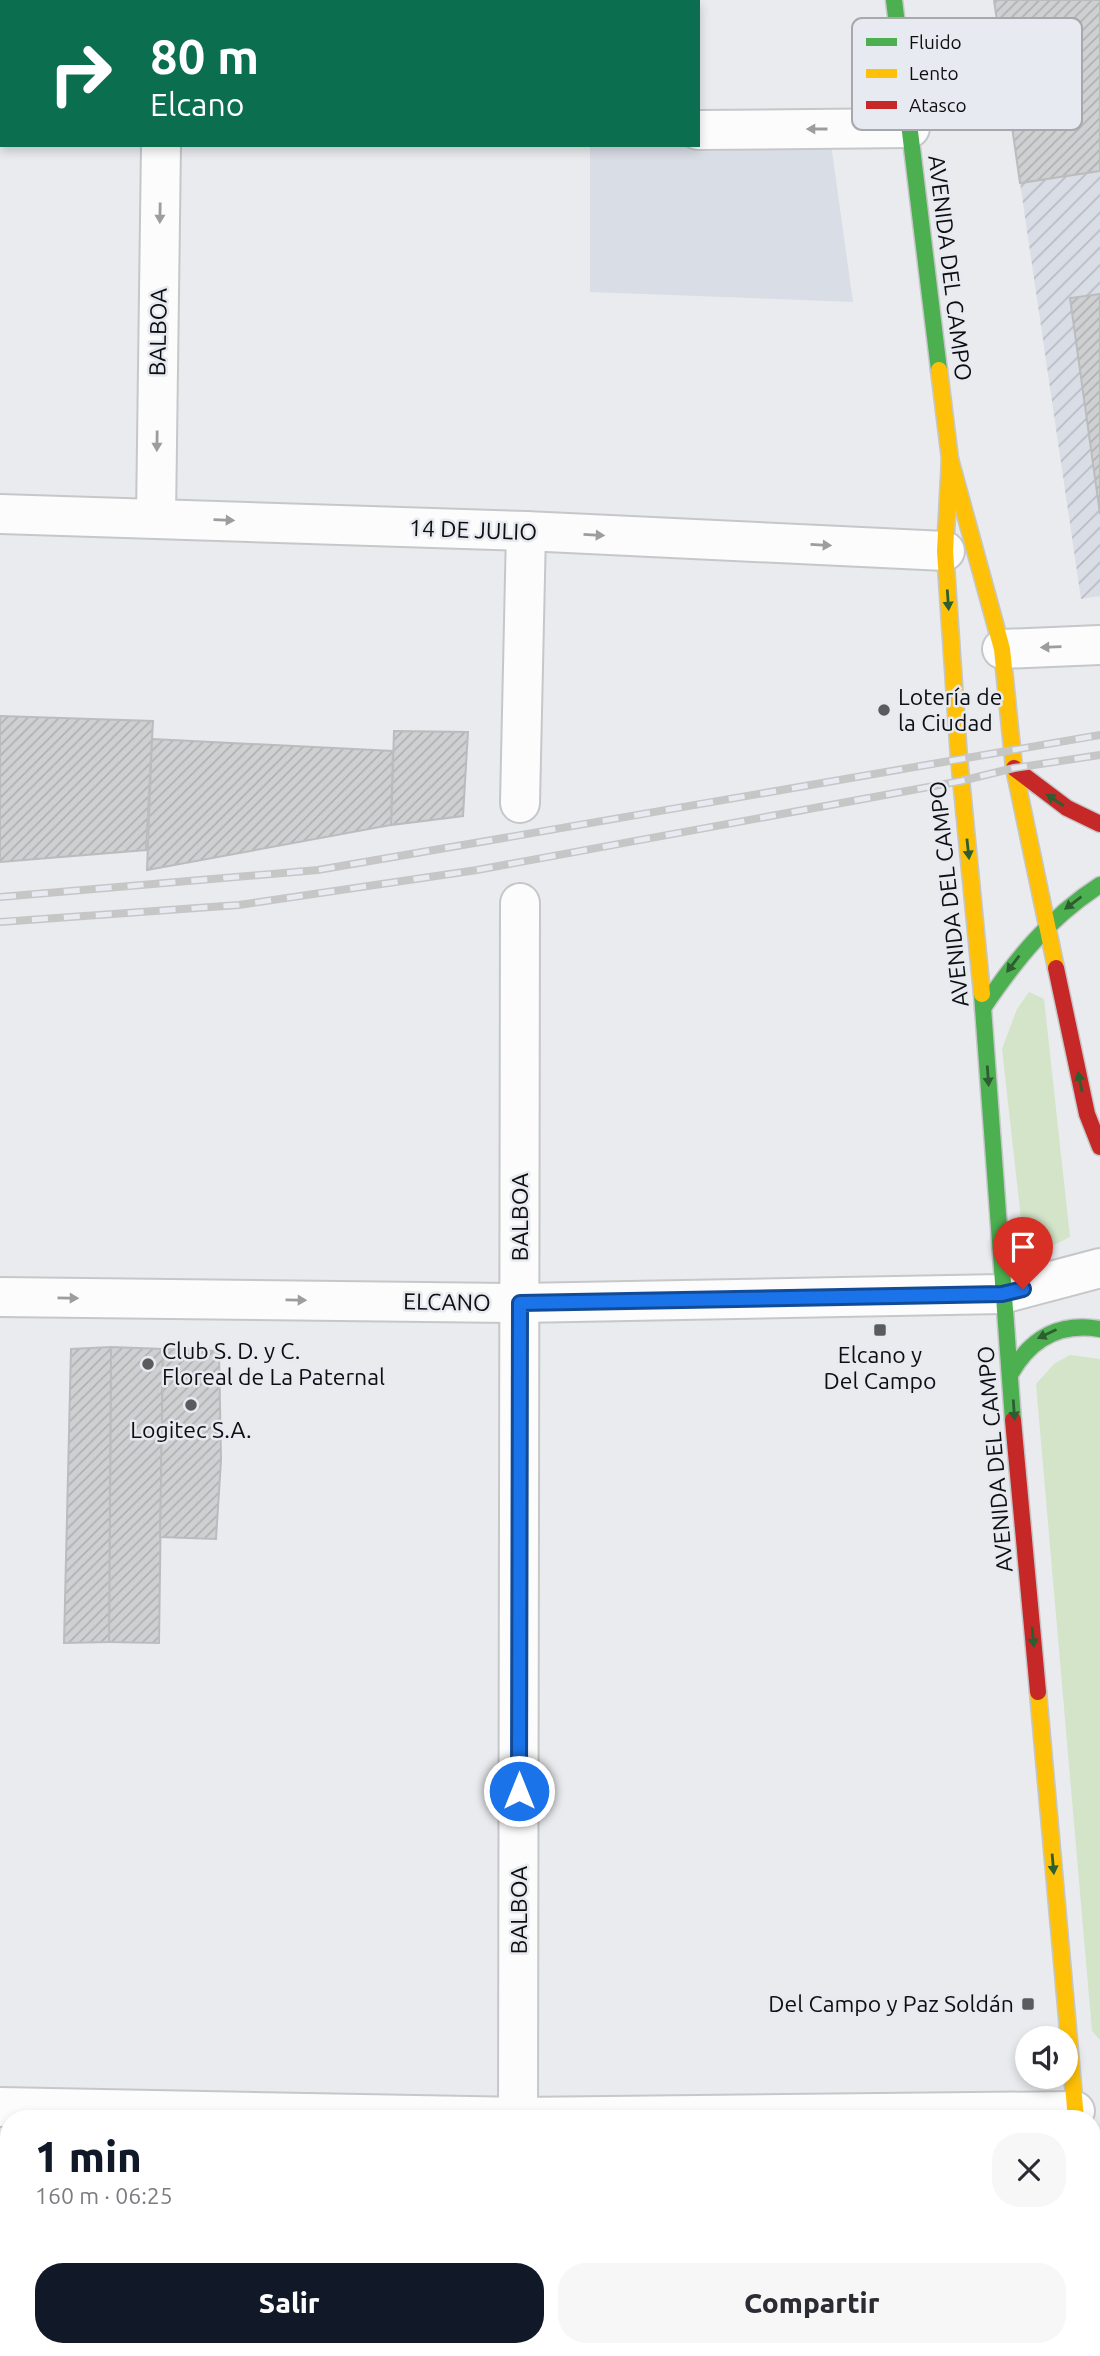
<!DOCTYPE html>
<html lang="es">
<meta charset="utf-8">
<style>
body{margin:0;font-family:Ubuntu,sans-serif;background:#f7f7f7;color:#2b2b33;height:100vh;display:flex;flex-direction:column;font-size:26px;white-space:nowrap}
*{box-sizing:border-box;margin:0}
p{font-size:23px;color:#7c7c81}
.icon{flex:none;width:38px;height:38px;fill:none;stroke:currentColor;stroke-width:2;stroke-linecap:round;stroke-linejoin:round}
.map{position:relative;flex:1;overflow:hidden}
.sheet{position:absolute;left:0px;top:2110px;width:1101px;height:247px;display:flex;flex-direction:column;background:#fff;border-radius:28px 28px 0 0;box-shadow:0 4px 10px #0003}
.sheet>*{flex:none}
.banner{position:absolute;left:0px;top:0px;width:700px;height:147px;box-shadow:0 4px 10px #0003;background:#0b6e4f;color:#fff;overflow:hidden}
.tools{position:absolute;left:1015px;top:2026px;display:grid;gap:14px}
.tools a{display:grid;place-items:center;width:63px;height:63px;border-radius:50%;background:#fff;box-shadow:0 4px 10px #0003;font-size:35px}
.pin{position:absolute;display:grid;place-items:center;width:60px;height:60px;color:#fff;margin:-72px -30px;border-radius:50% 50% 50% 0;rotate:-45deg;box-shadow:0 0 7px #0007}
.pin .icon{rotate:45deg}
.me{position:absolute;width:77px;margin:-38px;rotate:0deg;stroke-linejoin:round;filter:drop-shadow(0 0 5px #0008)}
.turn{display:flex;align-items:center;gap:24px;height:147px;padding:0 35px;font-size:32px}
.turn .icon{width:91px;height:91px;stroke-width:2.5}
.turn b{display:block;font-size:49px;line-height:60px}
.round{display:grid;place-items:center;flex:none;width:74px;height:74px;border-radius:28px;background:#f7f7f7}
.summary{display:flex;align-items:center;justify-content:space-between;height:119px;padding:0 35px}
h1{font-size:42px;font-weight:800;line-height:52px;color:#111827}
.button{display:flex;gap:14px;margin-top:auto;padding:14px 35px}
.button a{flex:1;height:80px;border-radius:28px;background:#111827;color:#fff;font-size:28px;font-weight:800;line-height:80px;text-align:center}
.button a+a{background:#f7f7f7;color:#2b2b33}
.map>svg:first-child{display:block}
</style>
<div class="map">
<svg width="1100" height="2356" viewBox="0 0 1100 2356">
<defs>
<pattern id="industrial-furrows" width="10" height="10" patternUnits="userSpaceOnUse" patternTransform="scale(1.75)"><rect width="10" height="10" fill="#d9dde5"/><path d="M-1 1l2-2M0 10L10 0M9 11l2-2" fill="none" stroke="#b9bcc3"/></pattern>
<pattern id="building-hatch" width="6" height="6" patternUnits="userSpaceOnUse" patternTransform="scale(1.75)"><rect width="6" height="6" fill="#ced0d2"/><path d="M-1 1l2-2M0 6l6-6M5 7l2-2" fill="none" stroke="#b0b1b3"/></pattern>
</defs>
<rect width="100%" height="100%" fill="#e9ebee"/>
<!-- built -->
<path fill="#d9dde5" d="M830,137l23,165 -263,-10v-147h108z"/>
<!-- industrial -->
<path fill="url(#industrial-furrows)" d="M1100,171v425l-19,3 -61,-416z"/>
<!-- green -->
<g fill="#d3e4c9">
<path d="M1029,992l15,7 26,238 -18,9 -31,-27 -19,-170 15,-40z"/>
<path d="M1070,1355l30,4v681l-8,-9 -56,-647 18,-20z"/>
</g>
<!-- building -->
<g fill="url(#building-hatch)" stroke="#bbbcbe" stroke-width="2">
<path d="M994,0h106v171l-80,12z"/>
<path d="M1100,294v220l-30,-216z"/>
<path d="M0,716l153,5 -7,129 -146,12z"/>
<path d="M394,731l74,1 -5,84 -72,9z"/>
<path d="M152,739l241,12 -2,74 -244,45z"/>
<path d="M111,1347l52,2 -4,294 -50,-1z"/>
<path d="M111,1347l-2,295 -45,1 7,-294z"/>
<path d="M163,1349l56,2 2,109 -5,79 -56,-2z"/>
</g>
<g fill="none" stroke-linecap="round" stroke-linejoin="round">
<!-- street casing -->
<g stroke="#c6c7c9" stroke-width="42">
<g id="street">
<path d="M165,2v-2"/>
<path d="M698,130l212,-2"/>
<path d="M0,514l526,17 419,20"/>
<path d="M156,518l5,-373"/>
<path d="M1002,649l98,-4"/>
<path d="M520,803l6,-272"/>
<path d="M0,1297l520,6 482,-9 98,-26"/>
<path d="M0,2107l518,10 557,-6"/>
<path d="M518,2119l2,-1216"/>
<path d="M509,2356l1,-8"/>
</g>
</g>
<!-- fast casing -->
<g stroke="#c6c7c9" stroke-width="19">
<g id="fast">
<path d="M894,0l45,370"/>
<path d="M982,994l31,426"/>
<path d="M983,1008c33,-49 67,-91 117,-123"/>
<path d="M1011,1373c20,-35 49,-51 89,-44"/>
</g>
</g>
<!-- slow casing -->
<g stroke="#c6c7c9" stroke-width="19">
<g id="slow">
<path d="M939,370l11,89 52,190 12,119 42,200"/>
<path d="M950,459l-5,92 14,207 23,236"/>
<path d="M1038,1692l38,427"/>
<path d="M1092,2307l4,49"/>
</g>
</g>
<!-- jam casing -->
<g stroke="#c6c7c9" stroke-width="19">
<g id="jam">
<path d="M1014,768l53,40 33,16"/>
<path d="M1056,968l31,146 13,33"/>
<path d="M1013,1420l25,272"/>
</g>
</g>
<!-- street -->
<use href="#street" stroke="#fcfcfc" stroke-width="38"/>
<!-- fast -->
<use href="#fast" stroke="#4caf50" stroke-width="16"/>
<!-- slow -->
<use href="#slow" stroke="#ffc107" stroke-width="16"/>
<!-- jam -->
<use href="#jam" stroke="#c62828" stroke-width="16"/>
<!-- rail casing -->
<g stroke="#c6c6c7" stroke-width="8">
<g id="rail">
<path d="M0,897l318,-27 782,-135"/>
<path d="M0,922l239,-17 238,-35 484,-89 53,-13 86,-13"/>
</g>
</g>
<!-- rail -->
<use href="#rail" stroke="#e7eaf0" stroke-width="5" stroke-dasharray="16" stroke-linecap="butt"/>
</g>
<!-- one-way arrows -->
<defs><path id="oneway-solid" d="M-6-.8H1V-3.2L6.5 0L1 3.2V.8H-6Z" transform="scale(1.75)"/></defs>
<g fill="#9c9d9e">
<use href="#oneway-solid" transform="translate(817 129) rotate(180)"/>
<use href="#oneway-solid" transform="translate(160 213) rotate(91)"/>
<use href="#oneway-solid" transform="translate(157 441) rotate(91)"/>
<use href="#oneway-solid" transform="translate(224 520) rotate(2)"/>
<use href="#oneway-solid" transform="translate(594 535) rotate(3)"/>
<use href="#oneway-solid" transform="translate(821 545) rotate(3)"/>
<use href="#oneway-solid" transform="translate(1051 647) rotate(178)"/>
<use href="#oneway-solid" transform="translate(68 1298) rotate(1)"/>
<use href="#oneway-solid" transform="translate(296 1300) rotate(1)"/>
</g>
<g fill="#2c5e30">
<use href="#oneway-solid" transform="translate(948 600) rotate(86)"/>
<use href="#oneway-solid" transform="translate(1055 800) rotate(-146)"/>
<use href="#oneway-solid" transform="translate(968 849) rotate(84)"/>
<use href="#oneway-solid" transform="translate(1073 903) rotate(143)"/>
<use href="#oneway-solid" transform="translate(1013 964) rotate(127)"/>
<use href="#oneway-solid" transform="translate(988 1076) rotate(86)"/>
<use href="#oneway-solid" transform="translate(1080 1082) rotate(-102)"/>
<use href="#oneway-solid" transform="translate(1047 1334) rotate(155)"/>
<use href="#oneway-solid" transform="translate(1014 1410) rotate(86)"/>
<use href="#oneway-solid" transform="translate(1033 1637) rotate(85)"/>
<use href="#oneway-solid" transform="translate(1053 1864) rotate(85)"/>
</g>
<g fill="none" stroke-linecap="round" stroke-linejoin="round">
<!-- route casing -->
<g stroke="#114b97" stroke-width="18">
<path id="route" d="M519,1791l1,-488 482,-9 21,-5"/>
</g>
<!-- route -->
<use href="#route" stroke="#1a73e8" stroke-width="12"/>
</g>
<!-- markers -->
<g fill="#5a5b5e" stroke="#e7eaf0" stroke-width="2.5">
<circle cx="884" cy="710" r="7"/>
<rect x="873" y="1323" width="14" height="14" rx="3.5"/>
<circle cx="148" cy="1364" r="7"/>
<circle cx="191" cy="1405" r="7"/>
<rect x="1021" y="1997" width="14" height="14" rx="3.5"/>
</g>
<g text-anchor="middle" stroke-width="5" stroke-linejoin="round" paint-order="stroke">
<!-- street labels -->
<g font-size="23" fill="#0d0e10" stroke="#e7eaf0">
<text transform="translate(950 268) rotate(83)" y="8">AVENIDA DEL CAMPO</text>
<text transform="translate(158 332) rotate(-89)" y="8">BALBOA</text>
<text transform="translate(473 530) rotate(2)" y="8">14 DE JULIO</text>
<text transform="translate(949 894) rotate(-96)" y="8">AVENIDA DEL CAMPO</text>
<text transform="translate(520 1217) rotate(-90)" y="8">BALBOA</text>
<text transform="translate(447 1302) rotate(1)" y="8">ELCANO</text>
<text transform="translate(995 1459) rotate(-95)" y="8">AVENIDA DEL CAMPO</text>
<text transform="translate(519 1910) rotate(-90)" y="8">BALBOA</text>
</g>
<!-- poi labels -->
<g font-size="23" fill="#0d0e10" stroke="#e7eaf0" text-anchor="start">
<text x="898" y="705">Lotería de<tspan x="898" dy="26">la Ciudad</tspan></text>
<text x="162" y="1359">Club S. D. y C.<tspan x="162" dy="26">Floreal de La Paternal</tspan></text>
<text x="880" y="1363" text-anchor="middle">Elcano y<tspan x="880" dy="26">Del Campo</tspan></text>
<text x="191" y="1438" text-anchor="middle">Logitec S.A.</text>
<text x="1014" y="2012" text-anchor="end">Del Campo y Paz Soldán</text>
</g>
</g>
<!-- legend -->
<rect x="852" y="18" width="230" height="112" rx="10" fill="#e7eaf0" stroke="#a6a8ad" stroke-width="2"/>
<rect x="866" y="38" width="31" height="8" fill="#4caf50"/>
<rect x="866" y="69" width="31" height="9" fill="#ffc107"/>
<rect x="866" y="101" width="31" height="8" fill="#c62828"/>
<g font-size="19" fill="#0d0e10">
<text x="909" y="49">Fluido</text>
<text x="909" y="80">Lento</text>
<text x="909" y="112">Atasco</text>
</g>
</svg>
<div class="tools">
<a><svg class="icon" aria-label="sound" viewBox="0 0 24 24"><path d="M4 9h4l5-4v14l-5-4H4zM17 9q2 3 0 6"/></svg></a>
</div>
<div class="pin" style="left:1023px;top:1289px;background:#d93025"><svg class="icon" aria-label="arrive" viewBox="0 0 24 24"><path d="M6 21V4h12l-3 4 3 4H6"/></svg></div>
<svg class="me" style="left:519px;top:1791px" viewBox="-20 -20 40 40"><circle r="17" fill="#1a73e8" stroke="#fff" stroke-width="3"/><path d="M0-11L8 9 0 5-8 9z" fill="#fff"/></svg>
<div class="banner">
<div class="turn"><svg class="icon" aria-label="right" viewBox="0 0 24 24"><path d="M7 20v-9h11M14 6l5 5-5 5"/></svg><div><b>80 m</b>Elcano</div></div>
</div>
<section class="sheet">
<div class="summary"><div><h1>1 min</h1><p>160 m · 06:25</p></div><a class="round"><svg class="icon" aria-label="close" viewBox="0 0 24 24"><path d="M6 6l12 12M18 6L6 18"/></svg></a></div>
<div class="button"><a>Salir</a><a>Compartir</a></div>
</section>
</div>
